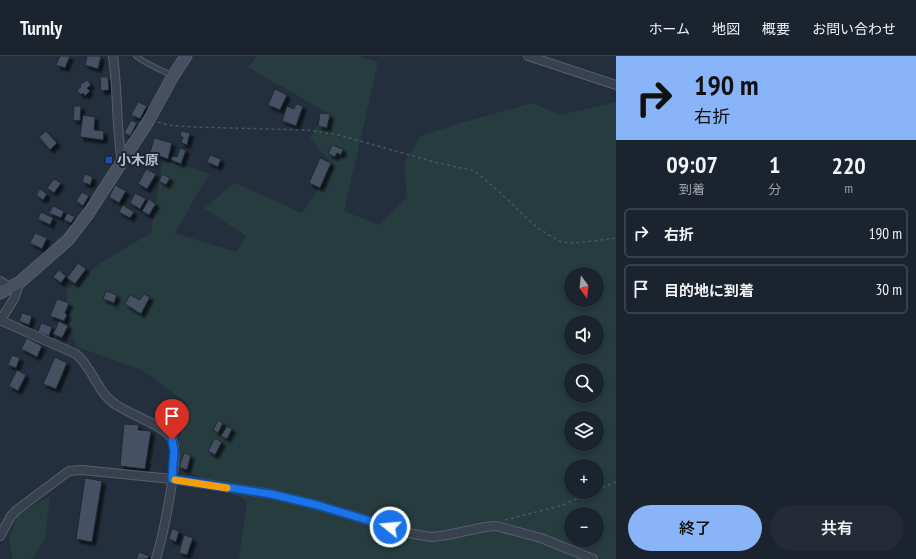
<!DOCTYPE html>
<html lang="ja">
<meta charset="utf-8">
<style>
body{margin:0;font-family:"PT Sans Narrow","Noto Sans JP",sans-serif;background:#242b36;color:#f1f3f6;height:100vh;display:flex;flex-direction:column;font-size:15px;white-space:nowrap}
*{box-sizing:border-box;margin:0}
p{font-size:13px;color:#a0a4aa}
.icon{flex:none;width:22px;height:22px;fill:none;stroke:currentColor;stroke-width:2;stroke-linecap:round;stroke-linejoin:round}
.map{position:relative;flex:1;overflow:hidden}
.drawer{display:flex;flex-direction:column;background:#1b232e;width:300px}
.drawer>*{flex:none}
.top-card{background:#8ab4f8;color:#111;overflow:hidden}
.needle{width:26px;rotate:165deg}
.tools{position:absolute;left:564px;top:211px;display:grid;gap:8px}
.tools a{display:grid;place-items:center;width:40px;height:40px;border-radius:50%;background:#1b232e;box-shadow:0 2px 6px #0003,0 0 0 1px #39404a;font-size:20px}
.pin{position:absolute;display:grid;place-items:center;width:34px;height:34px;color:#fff;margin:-41px -17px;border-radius:50% 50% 50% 0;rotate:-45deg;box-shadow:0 0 4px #0007}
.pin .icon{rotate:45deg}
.me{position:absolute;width:44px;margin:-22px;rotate:287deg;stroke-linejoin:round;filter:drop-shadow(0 0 3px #0008)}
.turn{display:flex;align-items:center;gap:14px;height:84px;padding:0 12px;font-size:18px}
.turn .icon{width:52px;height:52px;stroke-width:2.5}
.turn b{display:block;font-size:28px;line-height:34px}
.eta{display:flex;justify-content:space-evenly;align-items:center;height:68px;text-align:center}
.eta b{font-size:24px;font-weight:600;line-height:28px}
.button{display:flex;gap:8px;margin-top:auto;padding:8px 12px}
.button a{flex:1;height:46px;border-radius:24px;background:#8ab4f8;color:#111;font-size:16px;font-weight:600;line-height:46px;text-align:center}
.button a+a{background:#242b36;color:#f1f3f6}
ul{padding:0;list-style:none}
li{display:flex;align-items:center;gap:12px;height:50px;margin:0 8px 6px;padding:0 4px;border:2px solid #39404a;border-radius:6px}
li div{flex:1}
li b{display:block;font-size:15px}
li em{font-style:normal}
header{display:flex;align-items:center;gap:24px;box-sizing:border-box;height:56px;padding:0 20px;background:#1b232e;border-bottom:1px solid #39404a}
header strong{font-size:19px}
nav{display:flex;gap:22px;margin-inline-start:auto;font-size:14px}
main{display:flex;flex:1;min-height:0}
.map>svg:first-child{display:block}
</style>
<header>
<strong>Turnly</strong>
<nav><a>ホーム</a><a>地図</a><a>概要</a><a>お問い合わせ</a></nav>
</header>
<main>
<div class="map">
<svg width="616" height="503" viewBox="0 0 616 503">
<defs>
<filter id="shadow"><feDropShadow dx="3.5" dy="3.5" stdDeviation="1" flood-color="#0009"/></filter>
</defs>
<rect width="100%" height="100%" fill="#242f3e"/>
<!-- green -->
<g fill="#263c3f" fill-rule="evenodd">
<path d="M257,0h101l20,6 -34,149 35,14 28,-28 -3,-34 17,-27 43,-14 68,-19 28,12 56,-13v457h-377l8,-58 -74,-37 15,-60 -46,-34 -65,-23 -6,-16 -5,-41 35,-27 50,-30 11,-71 19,2 28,10 -34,59 61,19 10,-16 -42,-28 31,-25 67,30 32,-47 -24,-28 16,-26 -78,-45zM571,218h26v26h-26zM571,266h26v26h-26zM571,314h26v26h-26zM571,362h26v26h-26zM571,410h26v26h-26zM571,458h26v26h-26z"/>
<path d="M50,440l-5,44 -14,19h-19l-3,-22 9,-23z"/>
</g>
<!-- building -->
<g fill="#455162" stroke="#1f2835" filter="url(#shadow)">
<path d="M60,0h10l-5,12 -9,-3z"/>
<path d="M87,0h14l-3,13 -13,-4z"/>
<path d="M100,21h8l1,13 -8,1z"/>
<path d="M87,24l4,5 -4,3 3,3 -5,5 -2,-3 -2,2 -4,-5 4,-3 -1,-2z"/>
<path d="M275,33l12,6 -7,15 -12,-5z"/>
<path d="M138,46l9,4 -7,13 -9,-4z"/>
<path d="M296,48l7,2 -7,20 -14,-5 5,-15 7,3z"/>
<path d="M74,50h7l-1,15 -7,-1z"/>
<path d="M320,57l10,1 -3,14 -9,-2z"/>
<path d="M83,59l12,2 -1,13 10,1 -1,9 -23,-3z"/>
<path d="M131,64l6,3 -7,13 -6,-3z"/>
<path d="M46,75l11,12 -7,7 -11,-13z"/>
<path d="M181,75l9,2 -3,12 -6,-2 2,-6h-3z"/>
<path d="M154,82l18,5 -4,16 -18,-6z"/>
<path d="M332,89l11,4 -2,6 -4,-2 -2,4 -7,-3z"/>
<path d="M180,92l6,2 -5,14 -10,-4 2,-4 4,1z"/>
<path d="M210,99l11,4 -3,8 -11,-5z"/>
<path d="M320,102l11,5 -11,25 -11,-5z"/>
<path d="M146,113l10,5 -9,15 -9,-5z"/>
<path d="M85,118l8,3 -3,8 -8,-3z"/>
<path d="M162,118l8,4 -4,7 -7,-4z"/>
<path d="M54,123l7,4 -7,10 -7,-5z"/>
<path d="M115,129l11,6 -7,12 -10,-6z"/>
<path d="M40,133l7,5 -4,6 -7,-5z"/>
<path d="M82,136l7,4 -6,10 -7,-5z"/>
<path d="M135,137l11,6 -6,10 -10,-6z"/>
<path d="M149,143l7,5 -7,11 -7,-4z"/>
<path d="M123,149l11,7 -4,6 -11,-6z"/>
<path d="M53,150l11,5 -3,7 -12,-5z"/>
<path d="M41,156l12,6 -3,7 -12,-6z"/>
<path d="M67,157l8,4 -4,6 -7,-3z"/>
<path d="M35,177l12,5 -5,11 -12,-6z"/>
<path d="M78,207l8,6 -11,15 -8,-6z"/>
<path d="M59,214l7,6 -5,7 -8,-6z"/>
<path d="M106,235l11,4 -3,8 -11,-4z"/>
<path d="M144,238l6,3 -9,17 -16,-10 5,-9 10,5z"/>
<path d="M57,243l12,4 -4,10 2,2 -3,6 -14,-5z"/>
<path d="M22,257l10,3 -3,9 -10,-4z"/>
<path d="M59,265l9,5 -6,12 -9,-4z"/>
<path d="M41,267l11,4 -3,9 -11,-4z"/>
<path d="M27,282l15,8 -5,11 -16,-8z"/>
<path d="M12,299l8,3 -4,10 -8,-3z"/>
<path d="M55,301l12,6 -11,26 -13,-5z"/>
<path d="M17,314l9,5 -8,16 -9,-5z"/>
<path d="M218,364l5,3 -5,10 -5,-3z"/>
<path d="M124,368l15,1 -1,5 13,1 -6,38 -25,-3z"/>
<path d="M227,370l5,3 -5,10 -6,-3z"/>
<path d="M215,382l7,4 -7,13 -7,-4z"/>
<path d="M184,397l7,2 -4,15 -8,-3z"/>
<path d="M85,422l17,3 -10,61 -16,-3z"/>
<path d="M172,473l7,2 -3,11 -7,-3z"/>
<path d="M184,479l9,3 -6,17 -8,-2z"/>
<path d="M139,496l10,4 -2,3h-11z"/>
</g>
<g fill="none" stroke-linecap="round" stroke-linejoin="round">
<!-- lane casing -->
<g stroke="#565f6c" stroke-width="6">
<path id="lane" d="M136,0c11,9 24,13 37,20"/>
</g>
<!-- street casing -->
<g stroke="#565f6c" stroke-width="10">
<g id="street">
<path d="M113,0c5,35 3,71 9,106"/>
<path d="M528,0l88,29"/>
<path d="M0,225l9,6"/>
<path d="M0,264l76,34c17,14 21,38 39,50 15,11 47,20 57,35 9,16 -10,100 -16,120"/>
<path d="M0,265l14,-22 6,-17"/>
<path d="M0,480l11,-20 7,-7 51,-38 13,-1 90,9 99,15 46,11 96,29 19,3 15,-2 38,-8 11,-1 45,12 52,21"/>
</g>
</g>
<!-- secondary casing -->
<g stroke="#565f6c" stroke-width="13">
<path id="secondary" d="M0,237l20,-11 48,-42 20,-26 61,-94 24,-44 13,-20"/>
</g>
<!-- path -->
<g stroke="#44595c" stroke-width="1.5" stroke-dasharray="3 3" stroke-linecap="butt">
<path d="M158,66l10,3 24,2 116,3 31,5 95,27 41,9 31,27 30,29 25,15 14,1 41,-5"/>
<path d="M597,434l19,-8"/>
<path d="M505,464l58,-15 29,-13"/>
</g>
<!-- lane -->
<use href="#lane" stroke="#38414e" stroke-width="4"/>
<!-- street -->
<use href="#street" stroke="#38414e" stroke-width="8"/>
<!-- secondary -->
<use href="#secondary" stroke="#465061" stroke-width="11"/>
</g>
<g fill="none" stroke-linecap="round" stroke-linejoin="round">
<!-- route casing -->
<g stroke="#114b97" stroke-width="10">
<path id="route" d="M172,384l2,11 -2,28 99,15 46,11 73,22"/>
</g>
<!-- route -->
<use href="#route" stroke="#1a73e8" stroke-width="7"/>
<!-- slow -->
<path stroke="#f59e0b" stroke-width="7" d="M175,424l52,8"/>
</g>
<!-- markers -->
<rect fill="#1a4fb4" stroke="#1d2633" stroke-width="1.5" x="105" y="100" width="8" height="8" rx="2"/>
<g text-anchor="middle" stroke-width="4" stroke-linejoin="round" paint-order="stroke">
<!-- poi labels -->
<g font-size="14" font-weight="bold" fill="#b4bcc9" stroke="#1d2633" text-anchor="start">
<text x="117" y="109">小木原</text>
</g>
</g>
</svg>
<div class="tools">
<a><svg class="needle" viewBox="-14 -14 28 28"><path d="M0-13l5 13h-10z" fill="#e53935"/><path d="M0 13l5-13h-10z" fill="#a0a4aa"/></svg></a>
<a><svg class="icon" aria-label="sound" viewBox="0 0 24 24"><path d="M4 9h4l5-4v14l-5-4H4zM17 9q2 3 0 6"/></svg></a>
<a><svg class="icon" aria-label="search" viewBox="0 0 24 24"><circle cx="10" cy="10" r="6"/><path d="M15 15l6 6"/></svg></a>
<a><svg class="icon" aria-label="layers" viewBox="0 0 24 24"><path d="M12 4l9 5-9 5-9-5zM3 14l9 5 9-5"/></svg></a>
<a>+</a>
<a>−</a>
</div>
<div class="pin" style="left:172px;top:384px;background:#d93025"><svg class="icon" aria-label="arrive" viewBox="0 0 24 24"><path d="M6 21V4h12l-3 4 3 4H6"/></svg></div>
<svg class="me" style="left:390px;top:471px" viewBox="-20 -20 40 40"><circle r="17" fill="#1a73e8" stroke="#fff" stroke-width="3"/><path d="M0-11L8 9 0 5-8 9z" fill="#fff"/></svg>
</div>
<section class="drawer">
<div class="top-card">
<div class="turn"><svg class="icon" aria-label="right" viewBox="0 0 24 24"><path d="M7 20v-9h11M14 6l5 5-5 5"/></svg><div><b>190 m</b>右折</div></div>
</div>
<div class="eta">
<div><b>09:07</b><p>到着</p></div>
<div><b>1</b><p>分</p></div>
<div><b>220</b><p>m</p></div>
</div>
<ul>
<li><svg class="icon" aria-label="right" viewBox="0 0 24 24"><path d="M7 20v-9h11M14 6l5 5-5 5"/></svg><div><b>右折</b></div><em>190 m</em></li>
<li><svg class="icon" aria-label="arrive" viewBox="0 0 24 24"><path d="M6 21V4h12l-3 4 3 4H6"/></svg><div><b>目的地に到着</b></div><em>30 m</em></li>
</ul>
<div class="button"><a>終了</a><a>共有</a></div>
</section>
</main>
